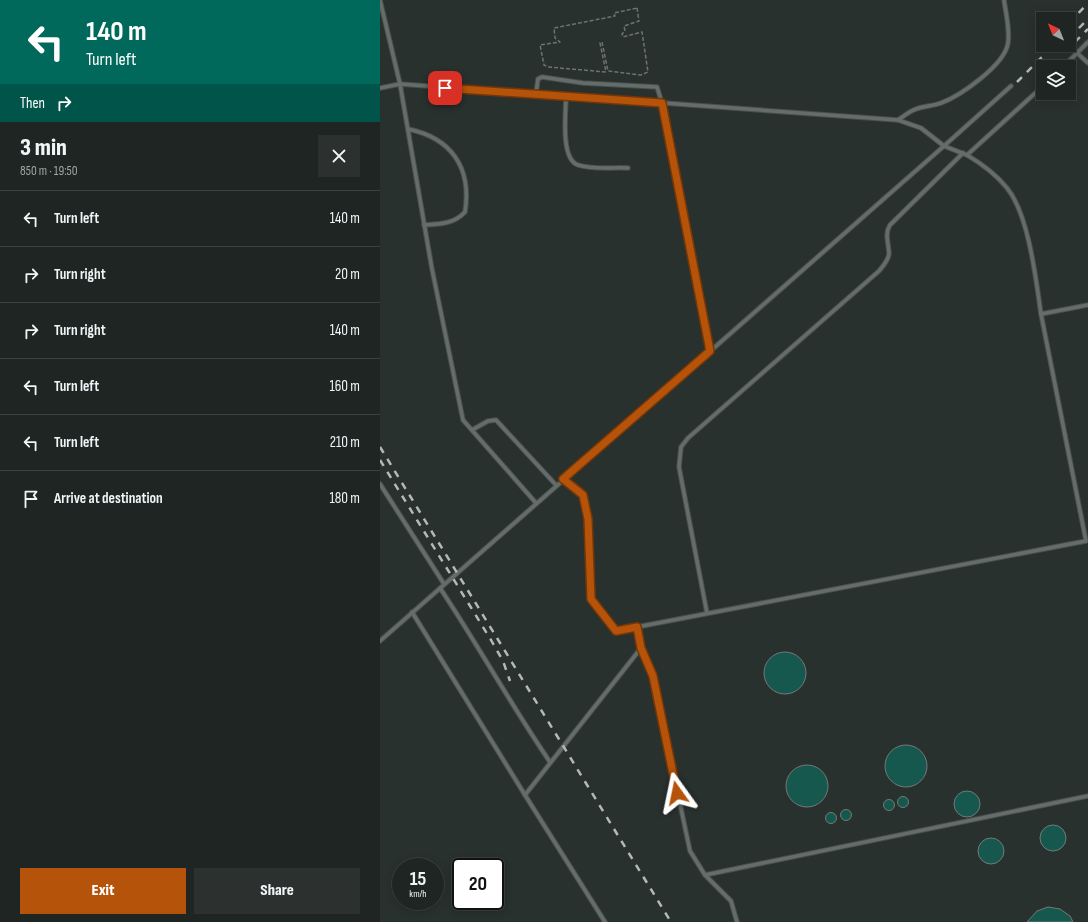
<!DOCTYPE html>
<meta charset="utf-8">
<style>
body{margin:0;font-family:"Sofia Sans Condensed",sans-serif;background:#2c3130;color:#f1f3f6;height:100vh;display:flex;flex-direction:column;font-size:15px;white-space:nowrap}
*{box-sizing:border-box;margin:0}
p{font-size:13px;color:#a1a5a6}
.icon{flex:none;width:22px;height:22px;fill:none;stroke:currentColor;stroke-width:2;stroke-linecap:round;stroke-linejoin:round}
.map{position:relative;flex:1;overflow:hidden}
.drawer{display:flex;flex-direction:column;background:#1f2523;width:380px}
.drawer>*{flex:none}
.hud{background:#00695c;color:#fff;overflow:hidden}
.needle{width:26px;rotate:317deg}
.fabs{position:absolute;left:656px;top:12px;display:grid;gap:8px}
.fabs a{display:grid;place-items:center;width:40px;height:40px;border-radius:0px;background:#1f2523;box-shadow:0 2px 10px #0003,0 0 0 1px #3c4241;font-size:20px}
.speed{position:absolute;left:12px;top:858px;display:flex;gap:8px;font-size:20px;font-weight:700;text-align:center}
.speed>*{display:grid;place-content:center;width:52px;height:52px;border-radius:50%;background:#1f2523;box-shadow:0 2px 10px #0003,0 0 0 1px #3c4241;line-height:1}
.speed small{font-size:10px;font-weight:400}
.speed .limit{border:2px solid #111;border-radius:6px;background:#fff;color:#111}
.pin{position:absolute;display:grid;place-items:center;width:34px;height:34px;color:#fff;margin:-17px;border-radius:8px;box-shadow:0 2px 6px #0006}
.me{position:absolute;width:44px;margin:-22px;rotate:348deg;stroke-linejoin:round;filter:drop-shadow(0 0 3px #0008)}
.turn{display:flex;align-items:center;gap:14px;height:84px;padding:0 20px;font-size:18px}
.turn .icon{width:52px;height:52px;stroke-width:2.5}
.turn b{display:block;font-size:28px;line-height:34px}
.then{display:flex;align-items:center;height:38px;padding:0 20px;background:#0003;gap:8px;font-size:15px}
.round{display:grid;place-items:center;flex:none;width:42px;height:42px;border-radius:0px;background:#2c3130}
.summary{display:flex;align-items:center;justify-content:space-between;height:68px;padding:0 20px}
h1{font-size:24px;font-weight:800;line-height:30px}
.cta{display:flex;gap:8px;margin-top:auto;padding:8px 20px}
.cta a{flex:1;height:46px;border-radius:0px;background:#b45309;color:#fff;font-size:16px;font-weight:800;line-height:46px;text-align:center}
.cta a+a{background:#2c3130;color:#f1f3f6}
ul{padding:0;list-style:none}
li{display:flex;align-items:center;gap:12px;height:56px;padding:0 20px;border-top:1px solid #3c4241}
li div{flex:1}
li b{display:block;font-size:15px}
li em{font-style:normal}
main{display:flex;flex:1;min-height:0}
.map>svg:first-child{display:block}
</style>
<main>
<section class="drawer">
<div class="hud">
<div class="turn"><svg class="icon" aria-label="left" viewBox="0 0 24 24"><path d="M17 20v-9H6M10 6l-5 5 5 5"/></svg><div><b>140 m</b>Turn left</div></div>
<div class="then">Then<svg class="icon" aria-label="right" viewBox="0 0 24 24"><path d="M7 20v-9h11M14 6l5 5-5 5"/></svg></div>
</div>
<div class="summary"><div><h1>3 min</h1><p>850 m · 19:50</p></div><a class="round"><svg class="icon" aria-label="close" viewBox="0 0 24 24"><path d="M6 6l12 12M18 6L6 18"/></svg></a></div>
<ul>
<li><svg class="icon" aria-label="left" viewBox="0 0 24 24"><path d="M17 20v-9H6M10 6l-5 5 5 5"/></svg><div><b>Turn left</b></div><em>140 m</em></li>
<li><svg class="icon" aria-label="right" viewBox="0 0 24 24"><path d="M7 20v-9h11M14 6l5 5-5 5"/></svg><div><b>Turn right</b></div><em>20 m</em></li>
<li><svg class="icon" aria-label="right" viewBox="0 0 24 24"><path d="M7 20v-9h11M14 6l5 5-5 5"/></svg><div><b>Turn right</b></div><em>140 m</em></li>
<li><svg class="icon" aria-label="left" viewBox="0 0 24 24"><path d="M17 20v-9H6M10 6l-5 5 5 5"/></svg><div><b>Turn left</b></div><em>160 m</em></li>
<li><svg class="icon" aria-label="left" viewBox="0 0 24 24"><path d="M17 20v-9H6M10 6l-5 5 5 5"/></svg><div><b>Turn left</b></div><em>210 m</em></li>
<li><svg class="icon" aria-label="arrive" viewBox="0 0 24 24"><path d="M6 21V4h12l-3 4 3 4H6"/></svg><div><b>Arrive at destination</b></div><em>180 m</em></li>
</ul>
<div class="cta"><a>Exit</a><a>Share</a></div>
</section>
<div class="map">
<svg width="708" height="922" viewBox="0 0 708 922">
<rect width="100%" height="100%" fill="#29312f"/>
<!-- building -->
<g fill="#16584d" stroke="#717a78">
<circle cx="405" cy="673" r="21"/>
<circle cx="526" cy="766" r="21"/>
<circle cx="427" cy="786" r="21"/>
<circle cx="587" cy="804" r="13"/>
<circle cx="523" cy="802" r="5.5"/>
<circle cx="509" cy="805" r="5.5"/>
<circle cx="466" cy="815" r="5.5"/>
<circle cx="451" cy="818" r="5.5"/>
<circle cx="673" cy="838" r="13"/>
<circle cx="611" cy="851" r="13"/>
<path d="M668,907l12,2 10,7 3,6h-46l10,-11z"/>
</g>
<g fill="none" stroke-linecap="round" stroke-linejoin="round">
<!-- lane casing -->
<g stroke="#494f4d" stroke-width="5.5">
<g id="lane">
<path d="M697,53l11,10"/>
<path d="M683,67l25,-25"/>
<path d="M0,88l20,-4 -20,-84"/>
<path d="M156,94l2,-15 4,-2 41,6 74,4 5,16 48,248"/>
<path d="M186,96c0,16 -6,63 12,69 15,5 35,2 50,3"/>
<path d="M518,120c6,-4 12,-9 18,-11 8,-3 17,-3 25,-6 19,-7 64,-38 67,-60 2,-14 -2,-29 -4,-43"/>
<path d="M28,129c43,9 64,38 57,83 -11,12 -25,12 -41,13"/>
<path d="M587,155c15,9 28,18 40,33 22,27 29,92 34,126"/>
<path d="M92,430l16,-9 8,-1 60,65"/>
<path d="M183,479l20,16 5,24 3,80 25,32 470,-90 -45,-227 47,-9"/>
<path d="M0,484l64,100"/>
<path d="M156,503l-73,-83 -31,-151 -32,-185 498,36 23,8 23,18 23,9 76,-69"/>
<path d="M60,588c38,57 71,117 110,174"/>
<path d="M32,612l113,183"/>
<path d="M327,613l-28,-146 2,-20 7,-9 191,-167c4,-5 9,-10 10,-17 0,-10 -5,-20 1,-29l73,-72"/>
<path d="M0,641l564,-495 67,-60"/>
<path d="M261,648l12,28 37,175 15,24 26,26 6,21"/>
<path d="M325,875l383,-79"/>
<path d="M225,922l-80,-127 116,-147 -4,-21"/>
</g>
</g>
<!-- path -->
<path stroke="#6c7371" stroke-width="1.5" stroke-dasharray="4 2" stroke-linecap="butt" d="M257,8l2,13 -15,5 1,5 -3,3 1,3 19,-5 6,40 -7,3 -33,-4 -6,-29 -2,1 6,29 -58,-5 -4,-2 -4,-20 20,-3 -5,-4 -1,-10 61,-12 -1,-3z"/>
<!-- lane -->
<use href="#lane" stroke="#656d6b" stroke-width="3.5"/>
<!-- rail -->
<g stroke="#b3b9b8" stroke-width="2.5" stroke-dasharray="7 7" stroke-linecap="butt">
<path d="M689,23l19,-20"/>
<path d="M689,38l19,-19"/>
<path d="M685,52l23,-23"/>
<path d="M637,82l37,-37"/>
<path d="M0,447l291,475"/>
<path d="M0,460l111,180 12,21 7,20"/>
</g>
</g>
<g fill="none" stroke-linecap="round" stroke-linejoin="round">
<!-- route casing -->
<g stroke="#753606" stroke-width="10">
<path id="route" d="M65,88l217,15 48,248 -147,128 20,16 5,24 3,80 25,32 21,-4 4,21 12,28 24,117"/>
</g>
<!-- route -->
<use href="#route" stroke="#b45309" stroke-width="7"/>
</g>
</svg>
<div class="fabs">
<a><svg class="needle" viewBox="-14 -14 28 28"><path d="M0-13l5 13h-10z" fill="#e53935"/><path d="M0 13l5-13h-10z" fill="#a1a5a6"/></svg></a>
<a><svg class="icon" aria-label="layers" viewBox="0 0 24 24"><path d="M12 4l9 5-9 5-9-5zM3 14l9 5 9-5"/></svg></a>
</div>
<div class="speed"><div>15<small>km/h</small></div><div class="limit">20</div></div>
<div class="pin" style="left:65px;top:88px;background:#d93025"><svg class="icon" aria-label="arrive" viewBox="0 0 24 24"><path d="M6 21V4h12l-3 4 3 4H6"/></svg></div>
<svg class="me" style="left:297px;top:793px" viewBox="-20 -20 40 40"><path d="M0-17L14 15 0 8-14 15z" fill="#b45309" stroke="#fff" stroke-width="4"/></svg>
</div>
</main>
